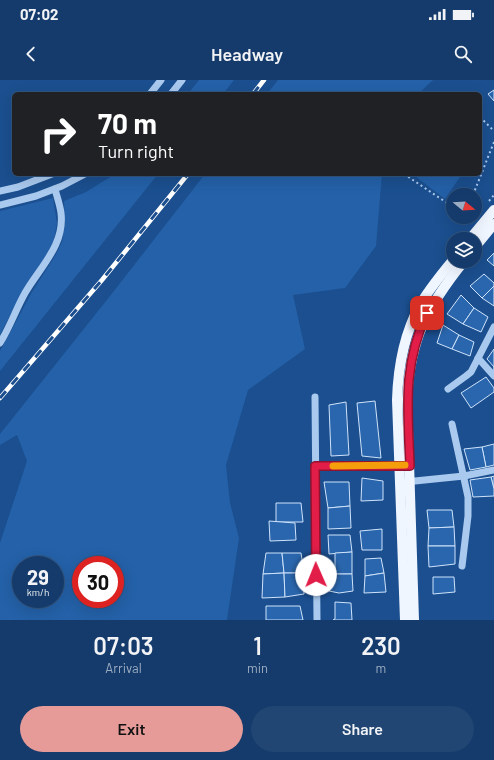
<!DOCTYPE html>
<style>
body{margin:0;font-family:Barlow,sans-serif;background:#214673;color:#f1f3f6;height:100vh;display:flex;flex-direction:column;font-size:15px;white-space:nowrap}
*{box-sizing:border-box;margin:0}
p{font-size:13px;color:#9dadc1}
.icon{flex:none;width:22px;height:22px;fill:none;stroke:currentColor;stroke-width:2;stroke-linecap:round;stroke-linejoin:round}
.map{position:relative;height:540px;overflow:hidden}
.sheet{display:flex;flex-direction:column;background:#143b6b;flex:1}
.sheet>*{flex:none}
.top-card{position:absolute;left:12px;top:12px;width:470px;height:84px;border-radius:6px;box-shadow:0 4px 16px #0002,0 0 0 1px #33557e;background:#202124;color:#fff;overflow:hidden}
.needle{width:26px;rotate:108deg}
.controls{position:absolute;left:446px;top:108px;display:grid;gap:8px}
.controls a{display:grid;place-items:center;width:36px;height:36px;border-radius:50%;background:#143b6b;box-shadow:0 4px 16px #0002,0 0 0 1px #33557e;font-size:20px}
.speed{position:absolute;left:12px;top:476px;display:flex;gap:8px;font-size:20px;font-weight:700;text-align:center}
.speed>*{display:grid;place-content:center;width:52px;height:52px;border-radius:50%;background:#143b6b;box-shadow:0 4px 16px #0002,0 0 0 1px #33557e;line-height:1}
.speed small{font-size:10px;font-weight:400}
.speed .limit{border:6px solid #d22;background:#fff;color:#111}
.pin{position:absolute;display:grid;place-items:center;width:34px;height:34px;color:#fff;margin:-17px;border-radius:8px;box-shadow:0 2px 6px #0006}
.me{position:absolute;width:44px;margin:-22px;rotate:359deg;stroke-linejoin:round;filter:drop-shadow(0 0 3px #0008)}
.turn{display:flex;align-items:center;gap:14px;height:84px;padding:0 20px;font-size:18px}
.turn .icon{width:52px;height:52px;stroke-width:2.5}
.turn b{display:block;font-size:28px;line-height:34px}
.eta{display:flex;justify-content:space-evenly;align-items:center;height:68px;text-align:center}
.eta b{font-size:24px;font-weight:600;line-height:28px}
.cta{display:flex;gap:8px;margin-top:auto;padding:8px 20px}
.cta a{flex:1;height:46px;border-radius:24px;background:#e69b98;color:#111;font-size:16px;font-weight:600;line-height:46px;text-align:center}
.cta a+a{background:#214673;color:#f1f3f6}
.status{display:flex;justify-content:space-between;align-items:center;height:28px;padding:0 20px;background:#143b6b;direction:ltr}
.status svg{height:11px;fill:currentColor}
header{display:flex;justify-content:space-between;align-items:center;height:52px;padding:0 20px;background:#143b6b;font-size:18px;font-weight:600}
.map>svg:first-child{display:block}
</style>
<div class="status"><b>07:02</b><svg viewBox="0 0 49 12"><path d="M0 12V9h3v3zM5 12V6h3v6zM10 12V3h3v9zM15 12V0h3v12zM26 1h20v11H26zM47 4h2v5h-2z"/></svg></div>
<header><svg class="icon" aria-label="back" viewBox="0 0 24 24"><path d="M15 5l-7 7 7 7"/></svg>Headway<svg class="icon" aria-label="search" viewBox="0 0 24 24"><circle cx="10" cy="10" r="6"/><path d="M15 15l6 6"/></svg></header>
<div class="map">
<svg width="494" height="540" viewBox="0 0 494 540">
<rect width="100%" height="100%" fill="#1b4f8f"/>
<!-- green -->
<g fill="#2461a8" fill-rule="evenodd">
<path d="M199,0h35l-11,14h-35z"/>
<path d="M278,0h155l-15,14h-151z"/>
<path d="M115,94h43l-158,197v-20l32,-59 23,-36 7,-14 3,-18 -1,-23 22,-9z"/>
<path d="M205,94h177l-6,72 -31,42 -52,7 12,54 -57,41 -22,75 4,38 9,35 -12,82h-227v-77l27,-82 -10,-26 -17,10v-11l110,-138zM21,485h34v34h-34zM81,485h34v34h-34z"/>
<path d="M417,94h45l-17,25 -30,-23z"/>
<path d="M53,118l4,25 -3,17 -7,15 -22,31 -25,49v-124z"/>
</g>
<!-- building -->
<g fill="#2a66ad" stroke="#cfe3fa">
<path d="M494,10v11l-6,-7z"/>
<path d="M494,173v13l-7,-6z"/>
<path d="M484,194l10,9v3l-12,12 -12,-12z"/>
<path d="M494,206v20l-12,-8z"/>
<path d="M461,215l13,13 -11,16 -16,-10z"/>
<path d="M474,228l14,9 -7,15 -18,-8z"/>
<path d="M443,245l16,10 -7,14 -15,-6z"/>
<path d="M459,255l15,7 -4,14 -18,-7z"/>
<path d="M494,269v22v-4l-7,-8z"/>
<path d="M486,297l8,11v4l-23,16 -10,-15z"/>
<path d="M375,321l6,57 -19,-2 -5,-53z"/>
<path d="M346,322l3,53 -18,1 -2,-51z"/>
<path d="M494,364v21l-8,2 -4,-20z"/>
<path d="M482,367l4,20 -16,3 -6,-21z"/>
<path d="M494,396v13l-3,-12z"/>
<path d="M491,397l3,12v7l-21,1 -3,-17z"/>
<path d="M362,398l21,3v19l-22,1z"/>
<path d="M324,402h25l1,24 -22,2z"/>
<path d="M276,423h25l2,19h-27z"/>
<path d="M350,426l1,22 -23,1v-21z"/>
<path d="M427,430h25l2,17 -25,1z"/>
<path d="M269,441l26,2 1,17 -26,1z"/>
<path d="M454,447l1,19h-27l1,-18z"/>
<path d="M382,449v21h-20l-2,-19z"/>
<path d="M328,455h22l2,17 -23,2z"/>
<path d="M428,466h27v18l-26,3z"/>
<path d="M352,472v22h-17v-21z"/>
<path d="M266,473h16l2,20 -21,1z"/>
<path d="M282,473h19l3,20h-20z"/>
<path d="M381,478l3,15 -19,3v-17z"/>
<path d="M284,493l1,24 -23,1 1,-24z"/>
<path d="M284,493h20v21l-19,3z"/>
<path d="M384,493l2,19 -22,1 1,-17z"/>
<path d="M335,494h17l1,17 -14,2 -10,-2z"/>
<path d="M433,497h21l1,15 -22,2z"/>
<path d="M335,522l16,1 1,17h-19l2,-1z"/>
<path d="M266,526h34l3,14h-37z"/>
</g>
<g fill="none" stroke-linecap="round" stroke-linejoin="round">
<!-- path -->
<g stroke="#a9c9ee" stroke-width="2" stroke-dasharray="2 3" stroke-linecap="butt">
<path d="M480,37l14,14"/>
<path d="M404,94l49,33"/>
<path d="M473,115l21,-53"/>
<path d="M489,121l5,-6"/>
<path d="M468,137l6,3"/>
</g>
<!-- minor -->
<g stroke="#a9c9ee" stroke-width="7">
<path d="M150,14l11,-14"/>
<path d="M171,14l11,-14"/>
<path d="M0,111l18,-4 34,-13"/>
<path d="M0,125l36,-9 26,-10 23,-12"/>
<path d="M0,263c10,-16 16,-34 25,-50 15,-26 40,-48 36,-80 -1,-8 -4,-16 -6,-24"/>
<path d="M478,278l16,18"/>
<path d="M448,309l18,-13 5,-4 23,-45"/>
<path d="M315,317l2,223"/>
<path d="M452,344l16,73v19l-6,50"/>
<path d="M315,386l88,-1"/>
<path d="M405,402l59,-6 30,-6"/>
</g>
<!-- major -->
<g stroke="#f0f6ff" stroke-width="10">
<path d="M470,159l24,-29"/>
<path d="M475,167l19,-23"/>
<path d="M405,540l-8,-220c1,-32 7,-66 23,-95 9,-16 21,-30 33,-45"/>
<path d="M414,540l-7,-221c3,-60 20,-92 57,-138"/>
</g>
<!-- rail casing -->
<g stroke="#fff" stroke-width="4.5">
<g id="rail">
<path d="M253,14l11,-14"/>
<path d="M0,318l102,-118 86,-106"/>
</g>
</g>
<!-- rail -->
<use href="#rail" stroke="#1b4f8f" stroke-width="3" stroke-dasharray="9" stroke-linecap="butt"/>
</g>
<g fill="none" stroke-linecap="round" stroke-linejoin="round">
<!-- route casing -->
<g stroke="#92132f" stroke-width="10">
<path id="route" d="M316,495l-1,-109h95c-2,-57 -8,-99 17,-153"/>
</g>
<!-- route -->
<use href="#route" stroke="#e11d48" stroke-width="7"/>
<!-- slow -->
<path stroke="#f59e0b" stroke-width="7" d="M333,386l72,-1"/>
</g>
</svg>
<div class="controls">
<a><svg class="needle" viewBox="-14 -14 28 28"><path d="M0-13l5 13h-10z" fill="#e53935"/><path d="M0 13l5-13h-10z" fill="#9dadc1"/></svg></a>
<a><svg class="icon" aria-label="layers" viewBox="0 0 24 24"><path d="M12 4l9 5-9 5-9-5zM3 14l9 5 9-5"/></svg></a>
</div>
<div class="speed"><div>29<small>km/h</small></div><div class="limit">30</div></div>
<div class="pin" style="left:427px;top:233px;background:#d93025"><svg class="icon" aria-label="arrive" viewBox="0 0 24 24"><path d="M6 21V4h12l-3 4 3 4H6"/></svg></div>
<svg class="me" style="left:316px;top:495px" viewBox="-20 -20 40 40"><circle r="19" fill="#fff"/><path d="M0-13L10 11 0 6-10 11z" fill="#e11d48"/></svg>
<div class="top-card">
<div class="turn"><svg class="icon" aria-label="right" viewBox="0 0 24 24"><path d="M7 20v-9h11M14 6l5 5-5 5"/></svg><div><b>70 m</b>Turn right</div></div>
</div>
</div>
<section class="sheet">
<div class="eta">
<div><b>07:03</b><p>Arrival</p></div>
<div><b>1</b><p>min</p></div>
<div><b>230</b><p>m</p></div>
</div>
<div class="cta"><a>Exit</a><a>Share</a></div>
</section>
